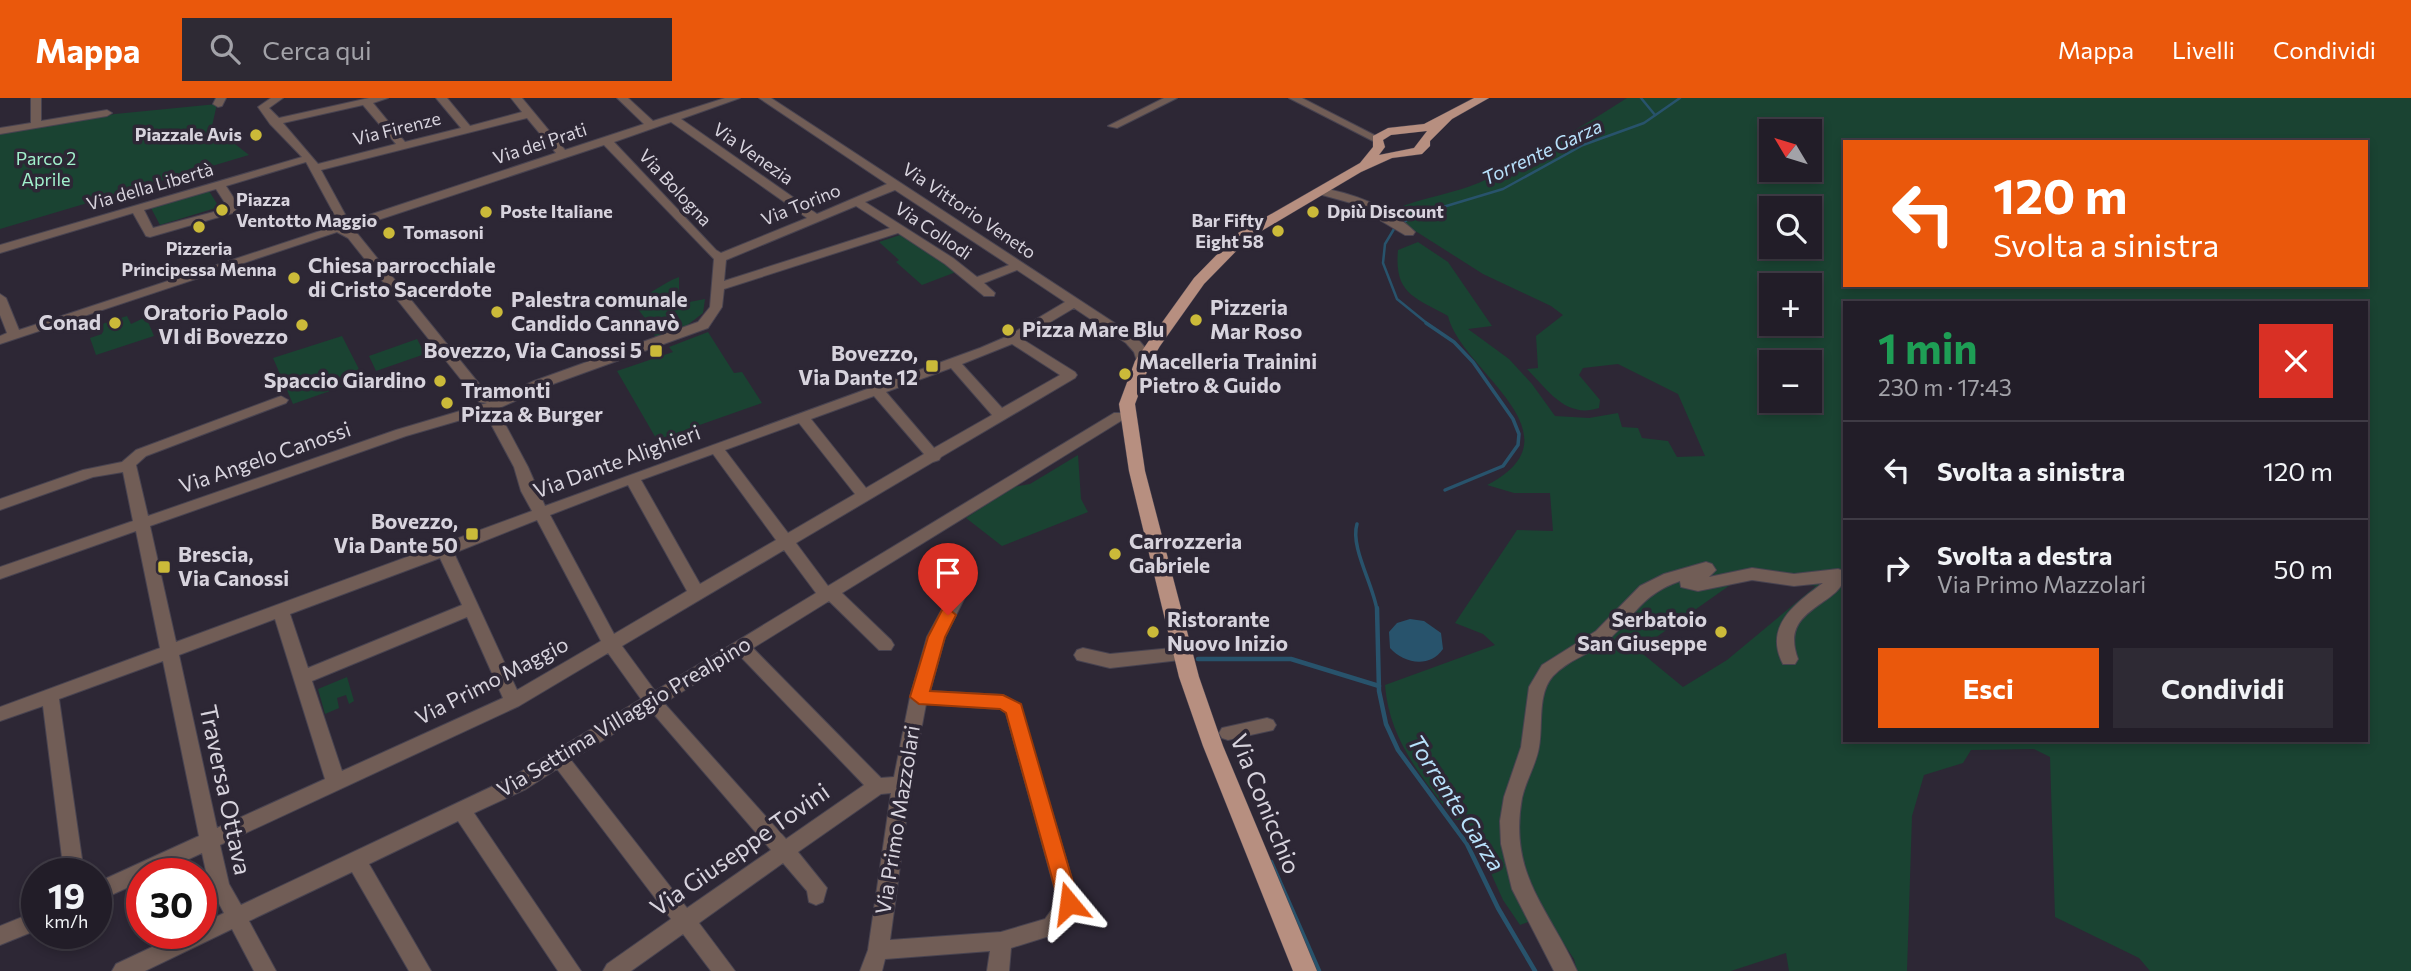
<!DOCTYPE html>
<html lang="it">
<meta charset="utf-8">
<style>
body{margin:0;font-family:Commissioner,sans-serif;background:#2e2a34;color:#f1f3f6;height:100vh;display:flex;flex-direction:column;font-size:26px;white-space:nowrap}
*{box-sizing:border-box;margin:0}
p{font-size:23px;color:#a2a2a8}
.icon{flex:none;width:38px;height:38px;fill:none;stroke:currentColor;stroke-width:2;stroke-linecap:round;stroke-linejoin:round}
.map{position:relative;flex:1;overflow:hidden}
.side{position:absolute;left:1843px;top:203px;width:525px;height:441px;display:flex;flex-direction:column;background:#221d28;border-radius:0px;box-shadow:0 4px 10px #0003,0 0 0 2px #3f3b45}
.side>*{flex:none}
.guide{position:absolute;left:1843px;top:42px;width:525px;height:147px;border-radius:0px;box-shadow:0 4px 10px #0003,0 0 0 2px #3f3b45;background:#ea580c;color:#fff;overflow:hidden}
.needle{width:46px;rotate:308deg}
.fabs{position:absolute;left:1759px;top:21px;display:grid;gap:14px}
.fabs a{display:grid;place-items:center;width:63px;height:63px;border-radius:0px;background:#221d28;box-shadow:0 4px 10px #0003,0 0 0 2px #3f3b45;font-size:35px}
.speed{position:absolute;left:21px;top:760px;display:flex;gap:14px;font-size:35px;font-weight:700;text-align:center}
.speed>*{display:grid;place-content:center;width:91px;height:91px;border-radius:50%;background:#221d28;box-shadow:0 4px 10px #0003,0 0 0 2px #3f3b45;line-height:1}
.speed small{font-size:18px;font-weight:400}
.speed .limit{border:10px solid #d22;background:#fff;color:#111}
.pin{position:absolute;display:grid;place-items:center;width:60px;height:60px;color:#fff;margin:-72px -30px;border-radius:50% 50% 50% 0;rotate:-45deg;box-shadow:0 0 7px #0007}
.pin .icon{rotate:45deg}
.me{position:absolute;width:77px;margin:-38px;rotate:344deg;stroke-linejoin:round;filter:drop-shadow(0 0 5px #0008)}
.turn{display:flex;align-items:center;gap:24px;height:147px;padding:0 35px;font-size:32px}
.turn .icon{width:91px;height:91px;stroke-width:2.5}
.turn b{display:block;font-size:49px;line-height:60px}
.round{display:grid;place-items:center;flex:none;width:74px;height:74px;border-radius:0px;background:#2e2a34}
.overview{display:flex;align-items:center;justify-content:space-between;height:119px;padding:0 35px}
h1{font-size:42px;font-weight:700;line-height:52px;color:#1e9e55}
.cta{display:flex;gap:14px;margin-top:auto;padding:14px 35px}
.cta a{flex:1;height:80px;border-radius:0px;background:#ea580c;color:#fff;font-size:28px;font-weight:700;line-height:80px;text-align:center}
.cta a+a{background:#2e2a34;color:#f1f3f6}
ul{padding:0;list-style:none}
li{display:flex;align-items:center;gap:21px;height:98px;padding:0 35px;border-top:2px solid #3f3b45}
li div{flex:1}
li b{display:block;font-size:26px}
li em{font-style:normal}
header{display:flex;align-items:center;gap:42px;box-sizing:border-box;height:98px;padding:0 35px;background:#ea580c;color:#fff}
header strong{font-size:33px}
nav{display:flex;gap:38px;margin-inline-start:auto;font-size:24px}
.search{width:490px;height:63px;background:#2e2a34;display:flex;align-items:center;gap:18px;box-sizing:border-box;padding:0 24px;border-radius:0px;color:#a2a2a8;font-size:26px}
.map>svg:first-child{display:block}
</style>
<header>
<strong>Mappa</strong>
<div class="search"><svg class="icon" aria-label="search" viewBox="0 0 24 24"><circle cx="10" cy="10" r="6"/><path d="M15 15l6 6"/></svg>Cerca qui</div>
<nav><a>Mappa</a><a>Livelli</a><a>Condividi</a></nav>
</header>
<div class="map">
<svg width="2411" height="873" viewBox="0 0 2411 873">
<rect width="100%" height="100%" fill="#2d2735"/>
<!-- green -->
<g fill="#1a4332" fill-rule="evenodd">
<path d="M1627,0h784v873h-261l-11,-13 -84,-41 -5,-160 -16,-8 -63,1 -8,13 -39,12 -12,41 -5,155h-118l-3,-18 -55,18h-154l-3,-12 -29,-43 -25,9 -17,-25 -36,-80h-12c-32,-41 -66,-80 -70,-135l110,-40 -12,-11 -28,-11 62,-93 36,1 -3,-38h-36l-27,-8c98,-51 -26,-114 -39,-169 -34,-19 -54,-22 -50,-66l20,-8 30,20 44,64 -24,3 41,30 23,25 23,32 34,2 29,-5 4,14 16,1 4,10 26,3 9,16 28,-1 -27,-62 -60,-30 -35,4 -4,7 21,25 -1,8c-33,11 -51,-18 -72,-39l11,-1 -2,-32 27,-21 -12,-9 -68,-32 -96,-61c31,-16 67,-18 98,-33 49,-24 96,-53 142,-82zM1771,33h39v39h-39zM1844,44h522v143h-522zM1771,110h39v39h-39zM1771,187h39v39h-39zM1844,205h522v437h-522zM1771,264h39v39h-39zM1758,480l58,8 -89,74 -44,27 -45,-37 95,-67z"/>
<path d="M217,6l-5,22 37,29 -249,74v-95l115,-20z"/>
<path d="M209,93l10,16 -59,18 -9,-17z"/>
<path d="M903,136l53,38 -34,13 -26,-23 3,-2 -20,-18z"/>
<path d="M679,179v27l26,-5 -2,14 -18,14 -29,10 -8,-9 2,-3 -18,-24c19,-6 30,-18 47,-24z"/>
<path d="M127,218l4,8 15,-7 8,19 -58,19 -6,-17 12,-4 -3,-9z"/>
<path d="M708,234l26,41 8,-1 20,31 -105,37 -40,-69 56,-19 -4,-5z"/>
<path d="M342,238l22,43 -71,25 -20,-46z"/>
<path d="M417,241l8,15 -49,17 -7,-15z"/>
<path d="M1078,357l3,44 7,13 -86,34 -36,-28 47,-31 17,-3z"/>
<path d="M347,579l7,24 -5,3 -3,-9 -9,3 2,10 -14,6 -7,-25z"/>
</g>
<!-- water -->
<path fill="#28536c" d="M1410,521l14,2 17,12 2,16c-13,19 -39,15 -53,-1l-1,-16 8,-9z"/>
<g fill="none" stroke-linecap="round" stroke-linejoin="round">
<!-- stream-far2 -->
<g stroke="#28536c" stroke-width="2.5">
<path d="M1641,0l14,17"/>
<path d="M1429,227l-32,-26 -14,-36 2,-19 9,-15 19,-13 90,-27 80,-44 61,-22 36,-25"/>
</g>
<!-- stream-far1 -->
<g stroke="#28536c" stroke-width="3.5">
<path d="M1426,225l28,19 19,20 40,57 6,15 -1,11 -15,21 -58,24"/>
<path d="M1357,426c-7,23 16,60 20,86"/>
</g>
<!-- stream -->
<g stroke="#28536c" stroke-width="4.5">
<path d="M1377,510l2,83 7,33 12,26 69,94 31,64 37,63"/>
<path d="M1198,561h93l88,27"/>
<path d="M1271,764l48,109"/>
</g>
<!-- minor casing -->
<g stroke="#484350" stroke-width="2">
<g id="minor">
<path d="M31,0h10v23l66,-11 5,3 -5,3 -107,18v-6l31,-5z"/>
<path d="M216,0h10l-4,8 -4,1 -5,-3z"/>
<path d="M271,0h12l-14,10 10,10 90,-20h19l-15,5 32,39 56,-14 -25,-30h11l23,28 52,-14 -11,-14h11l43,52 79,-26 -27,-26h11l25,23 72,-23h15l-59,21 136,95 70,-30 -128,-86h12l365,239 12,14 2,10 -2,3h-10l-4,-12 -8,-9 -52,-35 -52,31 53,33 2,3 -2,3 -134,79 -2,3 -6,2 -137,81 32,43 286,-173h10l2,3 -2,3 -282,174 49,47 3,5 -3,5h-12l-50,-49 -76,47 128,130 13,-1 16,-80 17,-60 26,-48h12l2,4 -22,44 -15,54 73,4 17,9 59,199 -20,30 -48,15 -2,23h-22l3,-20 -105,8 -3,12h-22l8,-21 23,-157 -10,1 -83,58 29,36 -4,14 -7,3 -7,-3 -2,-11 -24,-28 -84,60 36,48h-24l-28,-37 -52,37h-28l4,-7 64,-45 -114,-150 -31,20 -52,24 107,158h-23l-100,-150 -89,43 62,107h-22l-57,-99 -103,49 27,50h-22l-22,-42 -87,42h-33l4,-7 66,-31h19v-9l23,-11 -15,-28 -7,-32 -43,20h-17v8l-46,21v-19l103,-47 -36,-175 -104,38 25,174h-20l-21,-167 -43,15v-14l160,-59 -24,-117 -136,48v-12l133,-46 -10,-49 -30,5 -93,33v-11l83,-29 39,-8 14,-12 145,-54 7,4 -2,3 -140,53 -10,9 12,51 248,-86 91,-27 -8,-1 -131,-164 -11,-6 -337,112v-8l7,-3 -7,-18v-21l6,4 13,32 304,-100 15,-9 -32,-59 -80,24 13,20 -6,7 -83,24 -4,-1 -13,-23 -133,40v-8l302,-88 -32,-33 -12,-17zM363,7l33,39 -78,20 -35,-41zM527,20l29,35 -190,63 -14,2 -6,-2 -25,-46zM671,24l136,96 -86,35 -5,-3 -102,-108zM604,47l110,114 -4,48 -12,15 -164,59 -45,21v-6l-133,-164 -14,-3 30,-7zM216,91l11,17 -2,3 -72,19 -9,-18zM895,92l114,75 -32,12 -24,-19 -88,-56zM856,108l34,22 -166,53 2,-21zM898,135l47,31 39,32h10l1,-3 -11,-10 33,-13 48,32 -57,34 -28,12 -435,158 -17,-39 -31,-58 56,-25 155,-56 14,-21 2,-18zM1012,246l48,31 -58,33 -40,-44zM951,270l41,47 -58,33 -48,-56zM874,298l50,58 -58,34 -55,-69zM485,315l29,54 7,24 11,20 -356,131 -26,-116 256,-90zM799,325l56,71 -67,39 -63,-83zM713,356l63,86 -76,44 -59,-104zM628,387l59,106 -73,43 -64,-119zM537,422l64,121 -84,49 -63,-137zM784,452l32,43 -161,98 -33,-45zM440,460l22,47 -154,63 -18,-54zM467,519l36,81 -161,73 -30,-90zM275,521l50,160 -108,49 -38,-173zM608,555l33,46 -129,78 -271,128 -12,-21 -9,-39 299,-139zM740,558l124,129 -78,54 -122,-136zM926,606l74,5 6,4 52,188 -13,18 -44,13 -111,8 21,-156zM651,613l120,139 -84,58 -116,-148z"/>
<path d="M1164,0h13l-60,30 -9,-2z"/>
<path d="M1289,0h13l80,41 -9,2z"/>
<path d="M1319,90c33,4 72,20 96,44l-2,3h-8l-54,-32 -36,-10 -2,-2z"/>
<path d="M1706,464l6,2 4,6 -7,7 43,-9 42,6 44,-5 6,2c5,35 -67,33 -46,88l-3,5h-12c-20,-38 13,-61 40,-81l-29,3 -42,-6 -54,11 -17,-4 -1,-6c-40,14 -45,36 -73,60 -17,13 -39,19 -54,35 -16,18 -10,49 -14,71 -3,18 -13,33 -17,51 -14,76 27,111 55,173h-23l-42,-82 -11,-45 -1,-23 4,-24 17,-50 8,-60 13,-22 54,-34 44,-45 24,-12z"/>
<path d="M1183,549l6,2 3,5 -3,5 -79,9 -33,-8 -3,-5 3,-5 6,-2 27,6z"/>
<path d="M1267,620l6,2 3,5 -3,5 -45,10 -6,-2 -3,-5 3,-5z"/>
<path d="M37,813v19l-37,15v-19z"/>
</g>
</g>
<!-- major casing -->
<g stroke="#484350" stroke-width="1">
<path id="major" d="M1474,0h15l-37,21 -22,22v5l-8,8 -30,4 -31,14 -113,67 -44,45 -44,62 -9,15 -16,43 10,67 54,206 24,69 94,225h-24l-90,-225 -24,-69 -50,-206 -10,-67 16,-43 13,-19 46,-64 44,-45 122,-70 13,-16v-11l15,-8 36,-4zM1427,33l-13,17 -35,7 6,-8 -2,-7 8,-5z"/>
</g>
<!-- minor -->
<use href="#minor" fill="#715d56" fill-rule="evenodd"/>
<!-- major -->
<use href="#major" fill="#b78f80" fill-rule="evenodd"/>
</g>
<!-- route -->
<path fill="#ea580c" stroke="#983908" stroke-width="2" d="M948,510l8,7 -11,22 -15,54 73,4 18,9 58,199 -3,6 -7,3 -7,-3 -3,-6 -53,-190 -6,-4 -81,-5 -9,-7 18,-60 14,-27z"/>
<!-- markers -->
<g fill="#cbba39" stroke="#2d2735" stroke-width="2.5">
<circle cx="256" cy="37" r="7"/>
<circle cx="222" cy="112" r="7"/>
<circle cx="486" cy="114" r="7"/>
<circle cx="1313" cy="114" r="7"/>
<circle cx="199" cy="129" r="7"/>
<circle cx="1278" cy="133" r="7"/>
<circle cx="389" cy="135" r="7"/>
<circle cx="294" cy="180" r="7"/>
<circle cx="497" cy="214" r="7"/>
<circle cx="1196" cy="222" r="7"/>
<circle cx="115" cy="225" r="7"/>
<circle cx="302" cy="227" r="7"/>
<circle cx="1008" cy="232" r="7"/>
<rect x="649" y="246" width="14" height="14" rx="3.5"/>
<rect x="925" y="261" width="14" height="14" rx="3.5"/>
<circle cx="1125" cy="276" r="7"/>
<circle cx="440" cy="283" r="7"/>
<circle cx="447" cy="305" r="7"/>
<rect x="465" y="429" width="14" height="14" rx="3.5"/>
<circle cx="1115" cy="456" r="7"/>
<rect x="157" y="462" width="14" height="14" rx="3.5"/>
<circle cx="1153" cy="534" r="7"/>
<circle cx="1721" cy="534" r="7"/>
</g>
<g text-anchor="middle" stroke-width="7" stroke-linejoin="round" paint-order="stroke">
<!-- far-street labels -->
<g font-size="18" fill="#d7d3dd" stroke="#2d2735">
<text transform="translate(397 31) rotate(-14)" y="6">Via Firenze</text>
<text transform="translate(540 46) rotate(-18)" y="6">Via dei Prati</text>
<text transform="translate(753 56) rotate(35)" y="6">Via Venezia</text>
<text transform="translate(150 89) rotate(-16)" y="6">Via della Libertà</text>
<text transform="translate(675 90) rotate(47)" y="6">Via Bologna</text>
<text transform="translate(801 107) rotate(-22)" y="6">Via Torino</text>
<text transform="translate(969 113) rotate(34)" y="6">Via Vittorio Veneto</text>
<text transform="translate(933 133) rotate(34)" y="6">Via Collodi</text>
</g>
<!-- far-poi labels -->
<g font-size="18" font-weight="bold" fill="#d7d3dd" stroke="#2d2735" text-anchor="start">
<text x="242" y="43" text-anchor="end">Piazzale Avis</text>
<text x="236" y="108">Piazza<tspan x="236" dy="21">Ventotto Maggio</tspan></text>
<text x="500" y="120">Poste Italiane</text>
<text x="1327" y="120">Dpiù Discount</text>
<text x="1264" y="129" text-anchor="end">Bar Fifty<tspan x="1264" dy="21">Eight 58</tspan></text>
<text x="403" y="141">Tomasoni</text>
<text x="199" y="157" text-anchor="middle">Pizzeria<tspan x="199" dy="21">Principessa Menna</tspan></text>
</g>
<!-- far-park labels -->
<g font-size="18" fill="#a1f0cc" stroke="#2d2735">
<text x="46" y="67">Parco 2<tspan x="46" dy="21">Aprile</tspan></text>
</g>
<!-- far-water labels -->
<g font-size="19" font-style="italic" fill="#b8e1fb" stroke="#2d2735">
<text transform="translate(1542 54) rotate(-25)" y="7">Torrente Garza</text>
</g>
<!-- poi labels -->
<g font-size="21" font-weight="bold" fill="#d7d3dd" stroke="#2d2735" text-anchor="start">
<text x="308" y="175">Chiesa parrocchiale<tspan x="308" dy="24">di Cristo Sacerdote</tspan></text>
<text x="511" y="209">Palestra comunale<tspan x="511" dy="24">Candido Cannavò</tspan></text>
<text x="1210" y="217">Pizzeria<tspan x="1210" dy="24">Mar Roso</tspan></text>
<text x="288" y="222" text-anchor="end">Oratorio Paolo<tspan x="288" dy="24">VI di Bovezzo</tspan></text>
<text x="101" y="232" text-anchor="end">Conad</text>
<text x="1022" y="239">Pizza Mare Blu</text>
<text x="642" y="260" text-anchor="end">Bovezzo, Via Canossi 5</text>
<text x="918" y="263" text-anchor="end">Bovezzo,<tspan x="918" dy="24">Via Dante 12</tspan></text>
<text x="1139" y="271">Macelleria Trainini<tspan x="1139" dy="24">Pietro &amp; Guido</tspan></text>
<text x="426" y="290" text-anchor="end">Spaccio Giardino</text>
<text x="461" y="300">Tramonti<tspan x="461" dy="24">Pizza &amp; Burger</tspan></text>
<text x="458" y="431" text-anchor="end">Bovezzo,<tspan x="458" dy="24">Via Dante 50</tspan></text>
<text x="1129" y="451">Carrozzeria<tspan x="1129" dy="24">Gabriele</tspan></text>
<text x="178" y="464">Brescia,<tspan x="178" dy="24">Via Canossi</tspan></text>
<text x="1167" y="529">Ristorante<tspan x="1167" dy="24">Nuovo Inizio</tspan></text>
<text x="1707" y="529" text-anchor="end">Serbatoio<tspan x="1707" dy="24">San Giuseppe</tspan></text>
</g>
<!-- street labels -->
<g font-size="21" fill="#d7d3dd" stroke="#2d2735">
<text transform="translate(265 360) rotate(-19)" y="7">Via Angelo Canossi</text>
<text transform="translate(617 364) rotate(-20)" y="7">Via Dante Alighieri</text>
<text transform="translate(492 583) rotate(-27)" y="7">Via Primo Maggio</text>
<text transform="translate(624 619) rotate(-31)" y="7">Via Settima Villaggio Prealpino</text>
<text transform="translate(898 722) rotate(-81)" y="7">Via Primo Mazzolari</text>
</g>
<!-- water labels -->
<g font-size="23" font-style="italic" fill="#b8e1fb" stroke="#2d2735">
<text transform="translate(1456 705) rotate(57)" y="8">Torrente Garza</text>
</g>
<!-- near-street labels -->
<g font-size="24" fill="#d7d3dd" stroke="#2d2735">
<text transform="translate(225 692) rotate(78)" y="8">Traversa Ottava</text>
<text transform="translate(1265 706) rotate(68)" y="8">Via Conicchio</text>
<text transform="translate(740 752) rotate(-35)" y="8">Via Giuseppe Tovini</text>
</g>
</g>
</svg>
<div class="fabs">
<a><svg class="needle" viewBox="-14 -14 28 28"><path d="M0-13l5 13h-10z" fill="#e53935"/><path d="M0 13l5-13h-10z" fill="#a2a2a8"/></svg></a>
<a><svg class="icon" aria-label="search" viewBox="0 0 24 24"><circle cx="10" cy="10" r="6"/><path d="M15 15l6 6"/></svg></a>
<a>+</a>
<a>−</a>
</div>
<div class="speed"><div>19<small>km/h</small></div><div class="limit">30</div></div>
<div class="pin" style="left:948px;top:517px;background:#d93025"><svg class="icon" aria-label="arrive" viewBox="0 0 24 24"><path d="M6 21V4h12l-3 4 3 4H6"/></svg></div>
<svg class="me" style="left:1069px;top:805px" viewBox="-20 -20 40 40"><path d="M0-17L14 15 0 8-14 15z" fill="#ea580c" stroke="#fff" stroke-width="4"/></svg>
<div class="guide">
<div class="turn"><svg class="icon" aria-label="left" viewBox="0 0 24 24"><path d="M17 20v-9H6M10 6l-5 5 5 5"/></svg><div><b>120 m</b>Svolta a sinistra</div></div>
</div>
<section class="side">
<div class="overview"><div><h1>1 min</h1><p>230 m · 17:43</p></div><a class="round" style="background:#d93025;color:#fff"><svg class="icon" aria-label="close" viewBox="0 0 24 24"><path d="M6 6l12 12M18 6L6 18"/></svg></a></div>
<ul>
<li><svg class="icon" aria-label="left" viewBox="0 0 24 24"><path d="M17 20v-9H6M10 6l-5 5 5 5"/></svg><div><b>Svolta a sinistra</b></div><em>120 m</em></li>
<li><svg class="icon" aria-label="right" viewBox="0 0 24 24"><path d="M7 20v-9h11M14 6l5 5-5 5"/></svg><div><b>Svolta a destra</b><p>Via Primo Mazzolari</p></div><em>50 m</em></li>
</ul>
<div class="cta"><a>Esci</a><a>Condividi</a></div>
</section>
</div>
